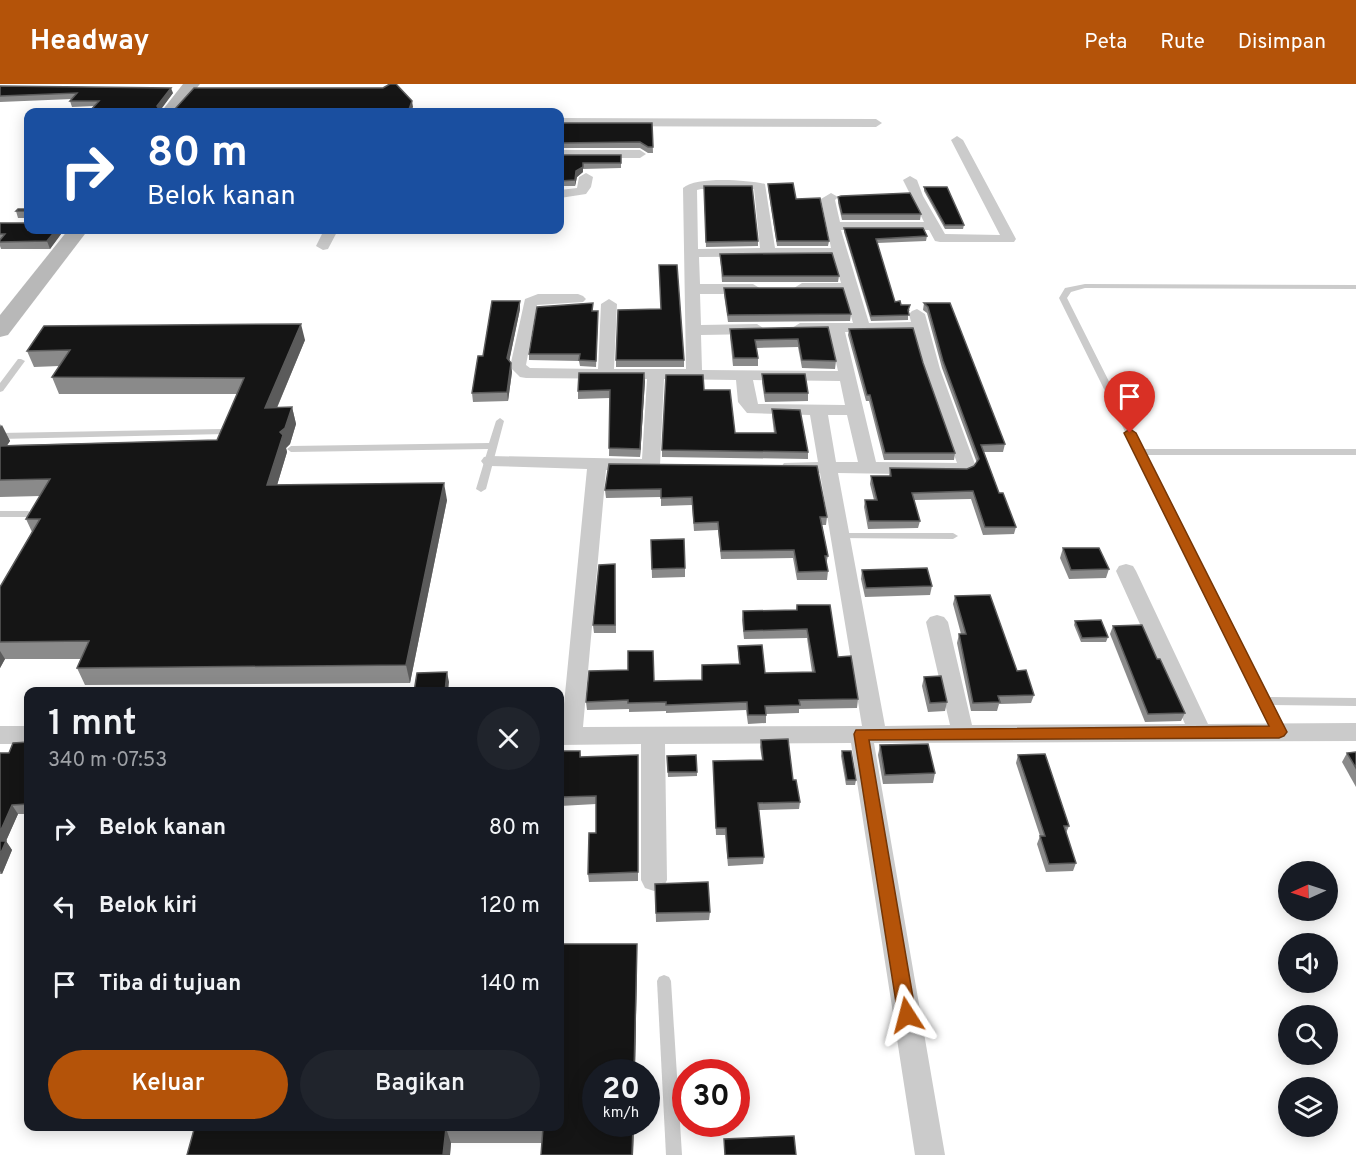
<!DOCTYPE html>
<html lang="id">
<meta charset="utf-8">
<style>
body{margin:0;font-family:Overpass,sans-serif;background:#20242c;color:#f1f3f6;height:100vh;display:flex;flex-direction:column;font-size:22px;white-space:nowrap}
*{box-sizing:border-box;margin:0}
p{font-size:20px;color:#9ea1a6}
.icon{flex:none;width:33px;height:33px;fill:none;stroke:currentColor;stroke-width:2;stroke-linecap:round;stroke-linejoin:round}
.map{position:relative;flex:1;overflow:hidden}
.sheet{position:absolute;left:24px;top:603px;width:540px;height:444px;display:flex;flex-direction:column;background:#171b24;border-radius:12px;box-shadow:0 3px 15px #0003}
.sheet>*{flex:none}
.guide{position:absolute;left:24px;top:24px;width:540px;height:126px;border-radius:12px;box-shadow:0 3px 15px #0003;background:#1a4fa0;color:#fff;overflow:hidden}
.needle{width:39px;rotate:267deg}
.fabs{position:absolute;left:1278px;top:777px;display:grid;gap:12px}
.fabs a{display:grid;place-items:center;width:60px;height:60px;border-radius:50%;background:#171b24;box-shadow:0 3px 15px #0003;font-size:30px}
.speed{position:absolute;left:582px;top:975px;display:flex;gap:12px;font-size:30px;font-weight:700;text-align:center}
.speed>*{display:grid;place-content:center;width:78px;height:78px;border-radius:50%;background:#171b24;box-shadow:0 3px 15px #0003;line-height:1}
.speed small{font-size:15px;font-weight:400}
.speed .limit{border:9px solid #d22;background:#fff;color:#111}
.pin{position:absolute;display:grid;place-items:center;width:51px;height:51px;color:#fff;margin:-62px -26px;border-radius:50% 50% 50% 0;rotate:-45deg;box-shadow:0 0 6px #0007}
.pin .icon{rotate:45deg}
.me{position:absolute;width:66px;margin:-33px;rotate:351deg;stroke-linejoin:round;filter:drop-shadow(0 0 4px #0008)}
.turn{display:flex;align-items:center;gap:21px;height:126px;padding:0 24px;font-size:27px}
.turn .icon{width:78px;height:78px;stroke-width:2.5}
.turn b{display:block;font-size:42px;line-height:51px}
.round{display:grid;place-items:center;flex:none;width:63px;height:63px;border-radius:32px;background:#20242c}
.headline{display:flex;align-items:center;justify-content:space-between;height:102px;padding:0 24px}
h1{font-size:36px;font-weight:600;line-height:45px}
.button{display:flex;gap:12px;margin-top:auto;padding:12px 24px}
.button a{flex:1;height:69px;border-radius:36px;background:#b45309;color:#fff;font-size:24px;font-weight:600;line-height:69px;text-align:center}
.button a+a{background:#20242c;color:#f1f3f6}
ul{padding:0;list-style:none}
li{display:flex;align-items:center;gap:18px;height:78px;padding:0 24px}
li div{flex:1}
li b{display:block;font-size:22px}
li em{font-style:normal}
header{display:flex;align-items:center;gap:36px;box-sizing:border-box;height:84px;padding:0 30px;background:#b45309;color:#fff}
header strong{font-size:28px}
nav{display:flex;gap:33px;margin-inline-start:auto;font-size:21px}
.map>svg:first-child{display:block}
</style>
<header>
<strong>Headway</strong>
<nav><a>Peta</a><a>Rute</a><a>Disimpan</a></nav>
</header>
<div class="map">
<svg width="1356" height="1071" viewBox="0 0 1356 1071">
<rect width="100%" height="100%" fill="#fff"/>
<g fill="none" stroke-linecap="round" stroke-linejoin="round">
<!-- lane -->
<g fill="#cbcbcb" fill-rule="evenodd">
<path d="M1085,200l271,1v4l-271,-1 -14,4 -4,6 76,151h213v6h-211l122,242 89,1v8l-85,-1 14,27 -2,3h-8l-216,-437 6,-10z"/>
<path d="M18,275h3l4,2 -22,30 -3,1v-9z"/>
<path d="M500,334l4,3 -18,68 -5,3 -5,-3 12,-40 -197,3 -4,-3 4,-3 198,-3 7,-22z"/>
<path d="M222,345l3,1v4l-225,5v-6z"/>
<path d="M0,427h28l5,3 -5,3h-28z"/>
<path d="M839,449h114l5,3 -5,3 -117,-1 -2,-2z"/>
<path d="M664,891l5,2 2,4 11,174h-16l-9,-174 2,-4z"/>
</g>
<!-- street -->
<g fill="#cbcbcb" fill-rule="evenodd">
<path d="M560,34l316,1 6,4 -6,4 -316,-1z"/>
<path d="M957,52l6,4 53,99 -2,3h-74l-5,-1 -6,-11h-88l28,93 42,-1 -2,-8 3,-3 5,-2 8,5 15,55 36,98 -3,4 -14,4 -121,-2 47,253 65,-1 -24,-103 4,-5 7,-2 7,2 4,5 24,103 213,-1 -69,-153 3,-5 7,-2 7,2 3,5 72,153 148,-1v18l-482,2 71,412h-30l-64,-412 -186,1 2,136 -4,8 -9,3 -9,-3 -4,-8v-136l-81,1 27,-276 -97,-3 -6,-1 -3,-4 3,-4 6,-1 152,3 5,-80 -121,-1 -6,-1 -10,-10 15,-68 13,-5h40l5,2 3,3 -3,3 -46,3 -11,60 4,3 68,1 3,-65 8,-5 8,5 -3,65h72l-3,-181c13,-12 65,-8 82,-4l10,64h56l-10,-49 10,-6 7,4 -3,3 5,22h84l-21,-42 7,-4 7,4 6,16 22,38 55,1 -49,-95zM701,105h53l6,59 -62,1 -1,-59zM833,172l8,27h-39l-8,5 8,5h42l9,30h-53l-8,5 8,5 29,-1 9,39 -136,-1 -1,-35 56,-1 8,-5 -8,-5 -56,1 -1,-31h53l8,-5 -8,-5h-53l-1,-27zM845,248h69l10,37 33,94 -81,-1zM664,295l72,1 2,22 9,11 63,2 8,47 -34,1 -3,4 3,4 36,2 42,253 -279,1 23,-257h45l6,-1 3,-4zM753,296l87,1 5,24 -87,-1zM828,331h19l11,47h-22z"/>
<path d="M560,66h80l6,4 -6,4h-80z"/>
<path d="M586,89l7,4 -2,10 -5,7 -26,4v-8l17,-2 2,-11z"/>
<path d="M324,146h14l-10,19 -5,1 -7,-4z"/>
<rect x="0" y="642" width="28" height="18"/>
</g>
<!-- secondary -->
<g fill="#b8b8b8" fill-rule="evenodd">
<path d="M183,0h17l-23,28h-16z"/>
<path d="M68,146h20l-80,105 -8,2v-22z"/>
</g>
</g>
<!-- wall -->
<g fill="#8a8a8a">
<path d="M387,0h9l17,23 -324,5 5,-6 -22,1 -2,-6 2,-2 -72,3v-16l173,7 -12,16h14l208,-21 6,-3z"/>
<path d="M560,39h92l1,30h-5l-8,-5h-80z"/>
<path d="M560,71h61v13l-38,1v3l-6,5 -2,9h-15z"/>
<path d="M768,100l28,15 33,42 -1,5h-51l-9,-58z"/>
<path d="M704,102l54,55v5l-52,1z"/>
<path d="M924,103l40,38 -1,4h-18l-21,-38z"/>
<path d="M838,113l83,17 -1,6h-78l-4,-17z"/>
<path d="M28,125l36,21 -14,19h-49l-1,-3v-23h27v-5h-9l-2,-7z"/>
<path d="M844,144l83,8 -1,5 -49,2 18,59 15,8 -2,2v8l-37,1 -27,-89z"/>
<path d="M720,170l119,22 -1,6h-116z"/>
<path d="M724,204l127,26 -1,7 -122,1 -4,-27z"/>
<path d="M520,217v8l-11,52 3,11 -4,29 -35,1 -1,-9 11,-37z"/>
<path d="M924,219h26l55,141 -2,8h-19l15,41 17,34 -2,7 -31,1 -12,-36 -57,1 6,21 -2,7 -50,1 -4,-22 1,-7h9l-4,-16 1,-8h18l1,-8 77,1 7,-3 3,-3 -35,-95 -15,-55 -4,-3z"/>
<path d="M593,227h5v6l-2,50 -16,-1 -1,-5 -50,-1v-6z"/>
<path d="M828,243l8,34 -1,8 -33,-1 -4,-21 -42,1 2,10v8h-25l-3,-29v-8z"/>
<path d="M849,245l74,34 32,90 -1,7h-70l-15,-59h-3l-18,-66z"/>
<path d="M305,256l-28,68 15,-1 4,17 -6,20 -4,4 1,4 -10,33 170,15 -37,183 -325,2 -8,-17 4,-9h-76l-5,9v-81l32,-55 -6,-13 14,-23 -40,1v-73l10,17 -3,4 210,-5 20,-46h-178l-7,-17 7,-11 -25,1 -7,-16z"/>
<rect x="616" y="276" width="68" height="7"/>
<path d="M762,290l46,19v8l-43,1 -3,-19z"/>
<path d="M645,297l-5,76 -31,-1 1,-58 -32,1v-8z"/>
<path d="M704,306l31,43h39l-2,-17v-7l36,43v7l-146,-2v-7z"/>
<path d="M609,380l218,53 -1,8h-4l6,31 -2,8 2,7 -1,9h-30l-4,-22 -72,1 -3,-29 -24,1 -2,-26 -31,1v-9l-55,1 -1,-8z"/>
<path d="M651,456l34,28v9l-33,1z"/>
<path d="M1063,464l46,21 -3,9 -37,1 -9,-21z"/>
<path d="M615,480l1,69h-22l-1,-8z"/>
<path d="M862,486l70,16 -2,9 -65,2 -4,-18z"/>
<path d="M955,512l62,75 17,24 -3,8 -32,1 -2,7h-26l-14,-68 2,-9h2l-8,-30z"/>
<path d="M797,521l41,52 20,42 -1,9 -58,1v4l-33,1v9l-18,1 -2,-14 -80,3v-2l-37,1v-3l-42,1 -1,-8 68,-21 48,-1v-15l37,-1 -1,-10v-8l27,27 47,-1 -5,-34 -63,1 -2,-19 1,-9 53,-1z"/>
<path d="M1075,537l33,16 -2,5h-25l-7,-17z"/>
<path d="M1113,542l72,87 -4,8 -36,1 -35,-88z"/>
<path d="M924,593l23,25 -2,9 -17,1 -6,-26z"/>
<path d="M761,656l32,40 7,22 -1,7 -40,1 5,47 -1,7 -35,2 -3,-31h-9l-3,-74 49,-1 -2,-13z"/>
<path d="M28,658v72h-10l-12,27 6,9 -10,24h-2v-121h9z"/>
<path d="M880,661l55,28 -2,10 -50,1 -5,-29z"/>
<path d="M560,667h20l1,6 57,-2v126l-49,1 -1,-8 8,-41v-29l-36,2z"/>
<path d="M842,667l14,29 -1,5h-9l-5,-29z"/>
<path d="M1356,668v35l-14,-25 5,-9z"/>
<path d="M1018,671l51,71 -3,7 10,30 -3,8 -27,1 -9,-28 3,-8 -24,-73z"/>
<path d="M667,672l30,16v4l-29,1z"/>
<path d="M655,800l55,28 -1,8 -53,2z"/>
<path d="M637,876l-2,112h-39l38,52 -1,31h-92l1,-12h-91l-1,12h-263z"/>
</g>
<!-- shaded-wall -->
<g fill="#5b5b5b">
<path d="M171,4l2,5 -14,19 -2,-6z"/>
<path d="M412,17l1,6 -2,5h-3z"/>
<path d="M583,83v5l-6,5 -2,9v-6l1,-9z"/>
<path d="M56,146h8l-14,19 -3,-8z"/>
<path d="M520,217v8l-12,58 -1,-9z"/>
<path d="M301,240l4,16 -35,84 -5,-16z"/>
<path d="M511,279l1,9 -4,29 -1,-9z"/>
<path d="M644,289l1,8 -5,76v-8z"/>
<path d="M292,323l4,17 -6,20 -4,4 1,4 -15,50 -5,-17 13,-53z"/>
<path d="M2,341l8,16 -10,15v-29z"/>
<path d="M444,399l3,17 -37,183 -4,-18z"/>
<path d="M0,567l5,8 -5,9z"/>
<path d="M447,588l2,10 -1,10h-3z"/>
<path d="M12,721l6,9 -12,27 6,9 -10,24 -2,-3v-39z"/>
<path d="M637,860v16l-2,112h-1z"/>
<path d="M633,1040h1l-1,31h-1z"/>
<path d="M446,1044l5,15 -1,12h-7z"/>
</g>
<!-- building -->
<g fill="#151515" stroke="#5b5b5b" stroke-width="1.5">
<path d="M390,0h6l16,17 -4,11h-319l10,-11h-29l7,-8 -77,3v-10l171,2 -14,18 2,3h16l19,-21h189z"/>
<path d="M560,39h92l1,24h-5l-8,-5 -80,1z"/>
<path d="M560,71h61v8h-38v4l-7,4 -1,9 -15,1z"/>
<path d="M793,99l3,16 24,-1 9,43h-52l-9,-57z"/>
<path d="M704,102h48l6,55 -52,1z"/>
<path d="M924,103h23l17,38h-19z"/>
<path d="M910,109l11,21h-79l-4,-17 3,-1z"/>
<path d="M18,125h10v21h28l-9,11 -47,1v-2l5,-6h-5v-11h27v-12h-11z"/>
<path d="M844,144h79l4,8 -51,3 19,63 5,-1 1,4h9l-2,5 1,5 -38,1z"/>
<path d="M832,169l7,23h-116l-3,-22z"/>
<path d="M659,181h18l7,95h-68l2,-50 43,-1z"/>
<path d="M724,204h119l8,26 -123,1z"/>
<path d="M492,217h28l-13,57 4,5 -4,29 -35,1 6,-37h5z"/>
<path d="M593,219l-1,8h6l-2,50 -17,-1 1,-6h-51l8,-47z"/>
<path d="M924,219h26l55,141 -24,1 18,48h4l13,34h-31l-12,-36 -61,2 8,28h-51l-4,-21h12l-6,-24h20l-1,-8 77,1 7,-3 5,-7 -36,-98 -15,-54z"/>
<path d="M301,240l-36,84 27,-1 -7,21 -5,4 3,3 -16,50 177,-2 -38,182 -329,3 12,-27 -89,1v-55l40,-68h-14l24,-40 -50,1v-34l217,-6 27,-62 -192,-1 18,-27 -43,1 17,-25z"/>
<path d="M828,243l8,34 -34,-1 -4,-21 -43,1 3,18h-24l-4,-29z"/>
<path d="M913,244l10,35 32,90h-70l-15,-58h-3l-18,-66z"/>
<path d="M579,289h65l-4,76 -31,-1 1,-58 -32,1z"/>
<path d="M762,290h43l3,19h-43z"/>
<path d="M666,291h37l1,15h26l5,43h41l-4,-24 28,1 8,42 -146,-2z"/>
<path d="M609,380l208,2 10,51h-7l8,39h-3l3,15 -30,1 -4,-22 -73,1 -3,-29 -24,1 -2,-26 -31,1v-9l-56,1z"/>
<path d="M684,455l1,29 -33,1 -1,-29z"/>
<path d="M1063,464h36l10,21 -38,1z"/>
<path d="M615,480v61h-22l6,-60z"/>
<path d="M927,484l5,18 -66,2 -4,-18z"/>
<path d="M990,511l27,76 9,-1 8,25 -36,1 2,6 -27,1 -14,-69h7l-11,-38z"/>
<path d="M797,521h33l8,52 13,-1 7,43 -59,1 1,5 -35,1 1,9h-18l-1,-13 -81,3v-3l-38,1v-3l-42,2 3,-31 39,-1v-19h25l1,30 48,-1v-15l38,-1 -2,-18 24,-1 3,28 50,-1 -8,-43 -63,2 -1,-20 54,-1z"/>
<path d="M1101,536l7,17 -26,1 -7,-17z"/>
<path d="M1142,541l15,34h3l25,54 -37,1 -35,-88z"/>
<path d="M447,588l-2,20h-31l3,-19z"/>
<path d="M941,592l6,26 -17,1 -6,-26z"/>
<path d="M788,655l5,41h3l4,22 -42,1 6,54 -36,1 -2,-30h-10l-3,-67 50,-1 -2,-20z"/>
<path d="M28,658v62l-16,1 -12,27v-79h9l4,-10z"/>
<path d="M928,660l7,29 -50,2 -5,-30z"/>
<path d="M560,667h20v6l58,-2v117l-50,2 1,-41h7v-37l-36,1z"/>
<path d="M842,667h9l5,29h-9z"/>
<path d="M1356,668v16l-9,-15z"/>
<path d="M1045,670l24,72h-5l12,37 -27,1 -9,-28h5l-27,-81z"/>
<path d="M696,671l1,17h-29l-1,-16z"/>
<path d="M0,757h6l-6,14z"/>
<path d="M708,798l2,30 -54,1 -1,-29z"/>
<path d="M560,860h77l-3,128h-38v52h37l-1,31h-91l2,-27h-97l-3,27h-256l8,-29h365z"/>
<path d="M794,1052l2,19h-71l-1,-16z"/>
</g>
<!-- route -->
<path fill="#b45309" stroke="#753606" stroke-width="1.5" d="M1130,345l6,4 151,299 -3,4 -5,2 -410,2 47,275 -3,6 -6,2 -7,-2 -2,-6 -44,-281 2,-4 413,-4 -145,-293z"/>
</svg>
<div class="fabs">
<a><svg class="needle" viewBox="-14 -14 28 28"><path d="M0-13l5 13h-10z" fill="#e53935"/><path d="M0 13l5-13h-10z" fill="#9ea1a6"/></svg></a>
<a><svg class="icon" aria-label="sound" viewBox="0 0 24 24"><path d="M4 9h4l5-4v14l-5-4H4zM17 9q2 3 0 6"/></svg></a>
<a><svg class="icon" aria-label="search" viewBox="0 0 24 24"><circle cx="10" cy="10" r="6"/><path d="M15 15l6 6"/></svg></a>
<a><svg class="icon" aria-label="layers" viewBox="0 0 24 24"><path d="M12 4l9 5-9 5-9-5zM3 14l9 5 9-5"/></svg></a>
</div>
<div class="speed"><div>20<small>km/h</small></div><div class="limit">30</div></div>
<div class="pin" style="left:1130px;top:349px;background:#d93025"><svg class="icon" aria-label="arrive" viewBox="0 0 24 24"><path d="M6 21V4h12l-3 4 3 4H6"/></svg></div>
<svg class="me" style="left:907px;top:931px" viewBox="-20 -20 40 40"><path d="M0-17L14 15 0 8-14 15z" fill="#b45309" stroke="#fff" stroke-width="4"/></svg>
<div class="guide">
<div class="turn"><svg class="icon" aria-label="right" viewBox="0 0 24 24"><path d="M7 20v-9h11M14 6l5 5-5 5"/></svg><div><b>80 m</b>Belok kanan</div></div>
</div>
<section class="sheet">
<div class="headline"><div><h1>1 mnt</h1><p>340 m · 07:53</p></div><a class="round"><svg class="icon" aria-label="close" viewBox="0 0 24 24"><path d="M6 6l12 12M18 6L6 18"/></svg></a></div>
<ul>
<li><svg class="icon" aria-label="right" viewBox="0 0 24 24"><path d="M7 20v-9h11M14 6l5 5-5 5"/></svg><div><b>Belok kanan</b></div><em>80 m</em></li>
<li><svg class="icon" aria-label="left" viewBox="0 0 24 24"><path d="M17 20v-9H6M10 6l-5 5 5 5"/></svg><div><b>Belok kiri</b></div><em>120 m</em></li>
<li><svg class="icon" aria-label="arrive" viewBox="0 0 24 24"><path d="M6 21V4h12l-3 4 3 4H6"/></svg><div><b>Tiba di tujuan</b></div><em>140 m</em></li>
</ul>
<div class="button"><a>Keluar</a><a>Bagikan</a></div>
</section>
</div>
